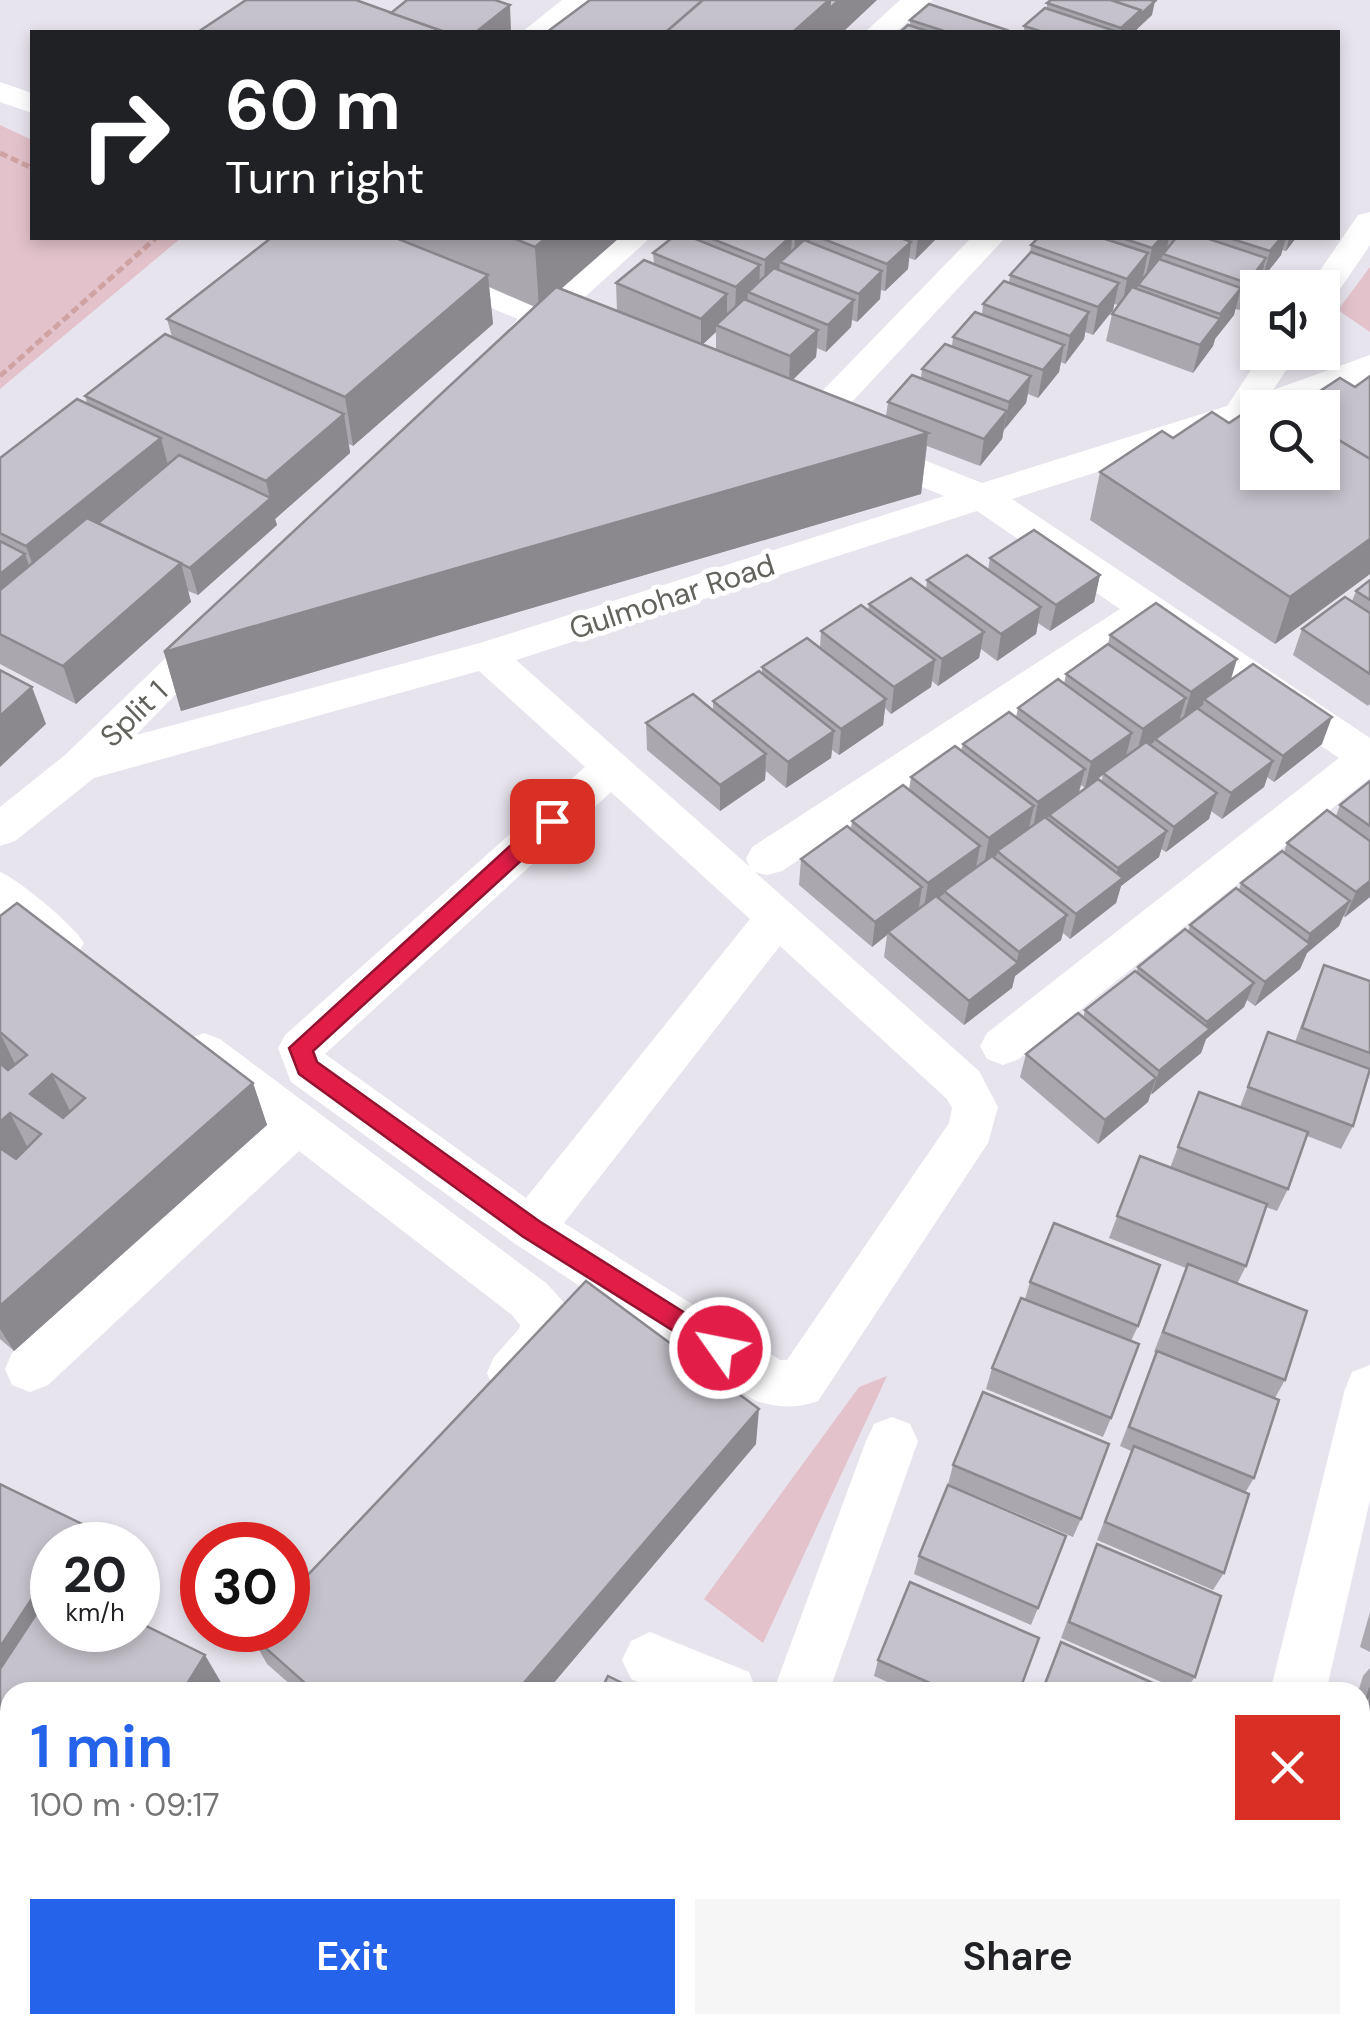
<!DOCTYPE html>
<meta charset="utf-8">
<style>
body{margin:0;font-family:"DM Sans",sans-serif;background:#f6f6f6;color:#202124;height:100vh;display:flex;flex-direction:column;font-size:38px;white-space:nowrap}
*{box-sizing:border-box;margin:0}
p{font-size:32px;color:#757577}
.icon{flex:none;width:55px;height:55px;fill:none;stroke:currentColor;stroke-width:2;stroke-linecap:round;stroke-linejoin:round}
.map{position:relative;flex:1;overflow:hidden}
.sheet{position:absolute;left:0px;top:1682px;width:1370px;height:352px;display:flex;flex-direction:column;background:#fff;border-radius:30px 30px 0 0;box-shadow:0 5px 15px #0003}
.sheet>*{flex:none}
.guide{position:absolute;left:30px;top:30px;width:1310px;height:210px;border-radius:0px;box-shadow:0 5px 15px #0003;background:#202124;color:#fff;overflow:hidden}
.controls{position:absolute;left:1240px;top:270px;display:grid;gap:20px}
.controls a{display:grid;place-items:center;width:100px;height:100px;border-radius:0px;background:#fff;box-shadow:0 5px 15px #0003;font-size:50px}
.speed{position:absolute;left:30px;top:1522px;display:flex;gap:20px;font-size:50px;font-weight:700;text-align:center}
.speed>*{display:grid;place-content:center;width:130px;height:130px;border-radius:50%;background:#fff;box-shadow:0 5px 15px #0003;line-height:1}
.speed small{font-size:25px;font-weight:400}
.speed .limit{border:15px solid #d22;background:#fff;color:#111}
.pin{position:absolute;display:grid;place-items:center;width:85px;height:85px;color:#fff;margin:-42px;border-radius:20px;box-shadow:0 5px 15px #0006}
.me{position:absolute;width:110px;margin:-55px;rotate:303deg;stroke-linejoin:round;filter:drop-shadow(0 0 8px #0008)}
.turn{display:flex;align-items:center;gap:35px;height:210px;padding:0 30px;font-size:45px}
.turn .icon{width:130px;height:130px;stroke-width:2.5}
.turn b{display:block;font-size:70px;line-height:85px}
.round{display:grid;place-items:center;flex:none;width:105px;height:105px;border-radius:0px;background:#f6f6f6}
.headline{display:flex;align-items:center;justify-content:space-between;height:170px;padding:0 30px}
h1{font-size:60px;font-weight:600;line-height:75px;color:#2563eb}
.primary-button{display:flex;gap:20px;margin-top:auto;padding:20px 30px}
.primary-button a{flex:1;height:115px;border-radius:0px;background:#2563eb;color:#fff;font-size:40px;font-weight:600;line-height:115px;text-align:center}
.primary-button a+a{background:#f6f6f6;color:#202124}
.map>svg:first-child{display:block}
</style>
<div class="map">
<svg width="1370" height="2034" viewBox="0 0 1370 2034">
<rect width="100%" height="100%" fill="#e8e4ed"/>
<!-- green -->
<g fill="#e3c2cb">
<path d="M0,125l32,15v98h149l-181,151z"/>
<path d="M1370,267v65l-32,-22z"/>
<path d="M887,1376l-124,267 -59,-44 155,-212z"/>
</g>
<g fill="none" stroke-linecap="round" stroke-linejoin="round">
<!-- path -->
<g stroke="#cfa3a4" stroke-width="5" stroke-dasharray="8 4" stroke-linecap="butt">
<path d="M0,153l32,15"/>
<path d="M0,376l156,-138"/>
</g>
<!-- street -->
<g fill="#fff" fill-rule="evenodd">
<path d="M562,0h34l-42,32h-32z"/>
<path d="M900,0h33l-37,32h-31z"/>
<path d="M0,82l32,11v20l-32,-11z"/>
<path d="M1370,212v33l-36,53 -12,3v-13h-14l50,-73z"/>
<path d="M335,238h43l160,64 77,-64h35l-84,76 33,13 5,8 -5,8 -12,3 -41,-15 -21,11 -12,-3 -5,-8 10,-12 -179,-74z"/>
<path d="M971,238h34l-183,196 -13,4 -13,-4 -5,-8 5,-8z"/>
<path d="M1263,352h35l-25,38 97,-35v24l-75,29h-37v12l-6,3 -240,76 358,239v40l-351,281 -16,6 -16,-6 -7,-13 7,-13 352,-275 -191,-130 -366,243 -15,4 -12,-3 224,199 19,36 -10,36 -170,258c-23,8 -41,7 -64,-1l-240,-157 -223,-161 -13,-34 7,-13 300,-268 -106,-96 -385,107 -79,63 -15,5v-39l65,-52 136,-131 14,-4 14,4 5,10 -98,101 344,-92 464,-147 -89,-37 -5,-8 5,-8 13,-4 13,4 101,40 245,-77zM977,511l143,98 -368,238 -6,12 4,8 -234,-207zM611,792l139,127 -224,279 -201,-144zM780,946l167,153 5,9 -3,15 -162,237h-7l-216,-137z"/>
<path d="M0,872c17,6 76,55 84,71l-7,12c-29,10 -49,-14 -72,-32l-5,-5z"/>
<path d="M204,1033l16,6 326,244c9,10 21,20 24,33 8,32 -32,70 -58,80l-18,-7 -7,-16 7,-16 25,-28 1,-4 -8,-10 -213,-164 -251,234 -18,7 -18,-7 -7,-16 7,-16 252,-229 -76,-59 -7,-13 7,-13z"/>
<path d="M1370,1365v135l-44,192h-56l75,-303 7,-17z"/>
<path d="M892,1417l18,7 8,17 -89,251h-56l93,-251 8,-17z"/>
<path d="M650,1632l99,40 8,20h-95l-31,-13 -9,-19 9,-19z"/>
<path d="M1360,1923l10,4v60l-10,-4z"/>
<path d="M65,2025h62l-3,9h-62z"/>
<path d="M626,2025h61l-3,9h-61z"/>
<path d="M1188,2025h60l-2,9h-60z"/>
</g>
</g>
<!-- wall -->
<g fill="#aaa7af" fill-rule="evenodd">
<path d="M1047,3l105,12 -15,14v3h-118h5v-6l23,-18z"/>
<path d="M910,20l97,10v2h-107l10,-6z"/>
<path d="M271,238h348l-58,51 56,22 -1,-28 38,-19 -1,-11 19,-15h265l-22,22 -6,-2 -1,11 -23,22 -4,-1 -1,9 -23,23 -5,-2 -1,7 -25,25 -9,-4 -1,9 -23,23 93,36 2,-14 33,-24 1,-9 30,-23 1,-9 29,-23 1,-10 26,-21 1,-8 20,-22 1,-8 7,-7h258l-10,13 -4,-1 -1,5 -19,24 -1,-1 -2,7 -19,25 -5,-1 -1,6 -19,24 -2,7 -20,27 -87,-32 6,-27 6,-9 -4,-1 -1,6 -20,25 -8,-3 -1,7 -19,25 -4,-2 -2,10 -21,26 -10,-4 -2,9 -22,26 -2,10 -22,27 -53,-20 -6,48 -740,217 -17,-59 371,-345 -46,-20 4,37 -140,122 -4,-2 1,9 -75,66 2,6 -79,70 -10,-4 3,11 -115,102 -76,-40v-206l87,-55 -2,-7 87,-59 -5,-18zM716,332v18l-13,-6z"/>
<path d="M1370,376v198l-95,70 -185,-124 10,-48 73,-34 85,34 97,-85z"/>
<path d="M990,558l110,17 -6,27 -44,29 -12,-8 -2,11 -39,27 -16,-12 -2,9 -41,28 -6,-5 -1,6 -40,27 -6,-6 -2,17 -44,30 -7,-5 -1,8 -45,30 -20,-17 -1,9 -45,31 -73,-61 -1,-27 67,-13v-9l49,-27v-7l58,-19 1,-17 47,-20 1,-7 57,-15 1,-9 61,-10z"/>
<path d="M1370,580v124l-2,2 -75,-51 9,-26 50,-28 4,-10z"/>
<path d="M1110,635l120,45 92,64 -48,38 -7,-5 -3,10 -42,32 -11,-8 -2,8 -43,33 -5,-3 -2,8 -38,29 -5,17 -46,36 -7,-6 -2,7 -46,36 -3,12 -48,37 -80,-68 3,-22 -15,12 -73,-62 2,-26 50,-30 1,-8 57,-31 2,-13 50,-27 2,-6 53,-27 2,-9 46,-24 2,-10 42,-30zM1103,775l-2,7 -22,11 2,-8 4,3z"/>
<path d="M1370,781v116l-25,20 -2,-1 -4,10 -32,27 -7,16 -45,37 -8,-6 -3,7 -38,32 -5,14 -51,41 -2,8 -50,42 -78,-67 6,-23 57,-36 2,-8 51,-38 2,-5 50,-35 2,-7 49,-35 2,-7 43,-31 3,-9 49,-27 4,-11z"/>
<path d="M0,916l253,167 14,42 -253,226 -14,-12z"/>
<path d="M1324,965l46,16v92l-17,53 -12,23 -34,-13 -19,53 -11,22 -11,-4 -20,59 -9,18 48,96 -10,18 -21,80 -9,15 -21,80 -11,17 -116,-50 34,-89 -11,-5 36,-93 -2,-1 32,-84 -77,-30 31,-82 30,12 29,-76 41,15 28,-75 27,10 19,-52z"/>
<path d="M1030,1282l108,44 -7,15 -20,77 -8,19 -117,-48 6,-21 33,-69z"/>
<path d="M756,1444l-210,248h-247l-32,-28 -16,-29z"/>
<path d="M953,1465l128,54 -8,18 -125,-53z"/>
<path d="M1097,1544l98,133 -11,15 -123,-54 28,-76z"/>
<path d="M919,1556l119,52 -7,17 -117,-51z"/>
<path d="M1370,1612v40l-10,-5z"/>
<path d="M1061,1642l112,50h-133z"/>
<path d="M878,1660l141,32h-109l-36,-16z"/>
<path d="M1370,1668v102l-10,-5v-73h-2l5,-16z"/>
<path d="M1360,1775l10,4v114l-10,-5z"/>
<path d="M437,2025h119l-4,9h-98z"/>
<path d="M738,2025h161l-3,9h-143z"/>
<path d="M1060,2025h43l-4,9h-21z"/>
<path d="M1276,2025h52l18,9h-72z"/>
</g>
<!-- shaded-wall -->
<g fill="#8b888e">
<path d="M829,0h48l-34,32h-50z"/>
<path d="M1155,1l-3,14 -15,14v3h-16v-4l20,-18z"/>
<path d="M510,5l1,27h-35z"/>
<path d="M546,238h73l-80,70 -4,-61z"/>
<path d="M789,238h3l-2,25 -10,-1 -1,11 -15,14 1,-27z"/>
<path d="M795,238h15v4l-16,15z"/>
<path d="M918,238h19l-22,22z"/>
<path d="M1161,238h8l-3,14 -3,2 -1,3 -16,18 6,-27z"/>
<path d="M1281,238h5l-5,17 -19,24 8,-28z"/>
<path d="M1289,238h7l-10,13z"/>
<path d="M911,242l-3,27 -23,22 2,-27z"/>
<path d="M1148,253l-6,28 -20,26 5,-28z"/>
<path d="M1266,258l-7,27 -19,25 7,-27z"/>
<path d="M760,265l-1,27h-11l-1,11 -12,12 1,-28z"/>
<path d="M882,271l-2,28 -23,23 2,-28z"/>
<path d="M488,275l5,49 -140,122 -8,-49z"/>
<path d="M1119,283l-6,27 -20,25 5,-28z"/>
<path d="M1241,288l-7,27 -19,24 -2,7 -20,27 7,-28 19,-24 1,-7z"/>
<path d="M727,294v28l-11,3v7l-15,14v-27z"/>
<path d="M854,300l-3,27 -25,25 2,-27z"/>
<path d="M1089,312l-5,27 -19,25 5,-28z"/>
<path d="M818,330l-2,27 -27,26 1,-27z"/>
<path d="M1064,345l-5,27 -21,26 5,-28z"/>
<path d="M1031,376l-5,27 -22,27 5,-28z"/>
<path d="M1007,411l-5,28 -22,27 4,-27z"/>
<path d="M344,414l6,39 -75,66 2,6 -79,70 -8,-27 80,-69 -4,-18z"/>
<path d="M928,433l-7,61 -740,217 -17,-59z"/>
<path d="M161,438l10,39 -131,108 -14,-39z"/>
<path d="M1370,539v35l-95,70 15,-47z"/>
<path d="M25,554l13,38 -38,32v-50z"/>
<path d="M181,563l10,39 -115,102 -13,-38z"/>
<path d="M1100,575l-6,27 -44,29 6,-26z"/>
<path d="M1041,607l-5,27 -39,27 4,-27z"/>
<path d="M984,632l-5,26 -41,28 4,-27z"/>
<path d="M1237,659l-8,27 -25,13 -1,6 -20,14 8,-27z"/>
<path d="M935,660l-4,27 -40,27 3,-27z"/>
<path d="M32,687l14,37 -46,43v-51z"/>
<path d="M1186,698l-8,27 -23,14 -1,3 -18,14 7,-27z"/>
<path d="M886,699l-3,26 -44,30 2,-26z"/>
<path d="M1332,717l-10,27 -48,38 9,-26z"/>
<path d="M834,731l-3,27 -45,30 2,-26z"/>
<path d="M1132,733l-7,26 -40,29 6,-26z"/>
<path d="M766,754l-1,26 -45,31v-26z"/>
<path d="M1273,761l-9,26 -42,32 9,-26z"/>
<path d="M1085,769l-7,26 -45,33 5,-26z"/>
<path d="M1217,793l-8,26 -43,33 8,-25z"/>
<path d="M1034,806l-6,26 -31,19v4l-13,9 5,-26z"/>
<path d="M1167,831l-8,26 -38,29 -5,17 -46,36 6,-25 37,-28 5,-18z"/>
<path d="M980,846l-5,26 -31,19v3l-20,14 4,-25z"/>
<path d="M1370,881v16l-25,20 11,-25z"/>
<path d="M922,887l-4,26 -30,19 -1,3 -15,12 3,-25z"/>
<path d="M1350,901l-11,25 -32,27 -7,16 -45,37 10,-24 38,-31 7,-17z"/>
<path d="M1067,915l-6,25 -46,36 -3,12 -48,37 5,-24 47,-37 3,-12z"/>
<path d="M1254,983l-10,24 -38,32 -5,14 -50,42 8,-24 43,-35 5,-14z"/>
<path d="M0,1033l19,39 -19,14z"/>
<path d="M52,1074l20,41 -22,20 -20,-41z"/>
<path d="M1156,1078l-8,24 -50,42 7,-24z"/>
<path d="M253,1083l14,42 -253,226 -14,-22v-23z"/>
<path d="M10,1113l21,41 -31,13v-45z"/>
<path d="M759,1409l-3,35 -210,248h-30z"/>
<path d="M82,1524l14,21h-28z"/>
<path d="M52,1568v53l-52,79v-53z"/>
<path d="M205,1655l17,29 -5,8h-35z"/>
<path d="M10,1976v49h8l-5,9h-13v-42z"/>
<path d="M548,2025h8l-4,9h-8z"/>
</g>
<!-- building -->
<g fill="#c6c2cb" stroke="#8b888e" stroke-width="2.5" fill-rule="evenodd">
<path d="M246,0h110l89,32h-247z"/>
<path d="M407,0h88l15,5 -34,27h-31l-54,-19z"/>
<path d="M590,0h113l-37,32h-119z"/>
<path d="M703,0h126l-36,32h-127z"/>
<path d="M830,0h9l-10,9z"/>
<path d="M1051,0h60l30,10 -20,18 -74,-25z"/>
<path d="M1111,0h39l5,1 -15,14 1,-5z"/>
<path d="M929,4l78,26 -2,2h-58l-37,-12z"/>
<path d="M1045,8l73,24h-75l-19,-6z"/>
<path d="M908,25l22,7h-30z"/>
<path d="M271,238h125l92,37 -143,122 -178,-78z"/>
<path d="M513,238h33l-11,9z"/>
<path d="M672,238h21l67,27 -24,22 -83,-34z"/>
<path d="M710,238h79l-24,22z"/>
<path d="M821,238h80l10,4 -24,22z"/>
<path d="M1038,238h64l46,15 -21,26 -96,-34z"/>
<path d="M1122,238h39l-9,10z"/>
<path d="M1176,238h30l60,20 -19,25 -84,-29z"/>
<path d="M1229,238h52l-11,13z"/>
<path d="M804,240l78,31 -23,23 -79,-32z"/>
<path d="M1031,252l88,31 -21,24 -88,-32z"/>
<path d="M1159,259l82,29 -21,26 -82,-29z"/>
<path d="M644,260l83,34 -26,25 -85,-36z"/>
<path d="M774,268l80,32 -26,25 -80,-33z"/>
<path d="M1004,281l85,31 -19,24 -87,-32z"/>
<path d="M556,287l372,146 -764,219z"/>
<path d="M1132,287l88,32 -20,26 -88,-31z"/>
<path d="M744,299l74,31 -28,26 -74,-31z"/>
<path d="M975,312l89,33 -21,25 -90,-33z"/>
<path d="M165,334l179,80 -78,67 -181,-85z"/>
<path d="M945,344l86,32 -22,26 -87,-33z"/>
<path d="M912,375l95,36 -23,28 -96,-37z"/>
<path d="M1370,376v83l-48,-29v-22h-28l46,-30 15,9z"/>
<path d="M1268,397l18,11h-28v64h64v-42l48,29v80l-80,58 -190,-125 62,-41 11,7 39,-26 17,11z"/>
<path d="M77,399l84,39 -135,108 -26,-13v-75z"/>
<path d="M179,455l92,43 -81,70 -92,-45z"/>
<path d="M87,518l94,45 -118,103 -63,-32v-44z"/>
<path d="M1034,530l66,45 -44,30 -66,-47z"/>
<path d="M0,541l25,13 -25,20z"/>
<path d="M967,555l74,52 -40,27 -74,-54z"/>
<path d="M911,578l73,54 -42,27 -73,-55z"/>
<path d="M1370,580v20l-14,-9z"/>
<path d="M1345,597l25,16v61l-68,-45z"/>
<path d="M1156,603l81,56 -46,33 -81,-57z"/>
<path d="M861,605l74,55 -41,27 -73,-56z"/>
<path d="M807,638l79,61 -45,30 -79,-62z"/>
<path d="M1108,644l78,54 -43,31 -77,-55z"/>
<path d="M1253,664l79,53 -49,39 -79,-57z"/>
<path d="M0,670l32,17 -32,29z"/>
<path d="M759,671l75,60 -46,31 -75,-61z"/>
<path d="M1058,679l74,54 -41,29 -73,-54z"/>
<path d="M693,694l73,60 -46,31 -74,-62z"/>
<path d="M1197,708l76,53 -42,32 -76,-54z"/>
<path d="M1009,712l76,57 -47,33 -75,-58z"/>
<path d="M1146,742l71,51 -43,34 -71,-54z"/>
<path d="M955,746l79,60 -45,32 -78,-61z"/>
<path d="M1098,779l69,52 -49,37 -69,-53z"/>
<path d="M1370,781v45l-30,-21z"/>
<path d="M903,785l77,61 -52,37 -76,-62z"/>
<path d="M1327,810l43,31v40l-14,11 -69,-49z"/>
<path d="M1045,817l78,61 -47,36 -79,-63z"/>
<path d="M847,826l75,61 -47,35 -74,-63z"/>
<path d="M1282,851l68,50 -40,33 -69,-51z"/>
<path d="M992,856l75,59 -48,37 -75,-61z"/>
<path d="M1236,888l74,56 -45,38 -75,-57z"/>
<path d="M936,896l82,67 -49,38 -81,-69z"/>
<path d="M17,903l236,180 -253,223v-158l16,11 25,-25 -31,-21 -10,9v-59l8,7 19,-15 -27,-23v-116zM52,1074l33,24 -22,20 -33,-24z"/>
<path d="M1185,929l69,54 -47,39 -69,-55z"/>
<path d="M1324,965l46,16v72l-68,-25z"/>
<path d="M1135,971l75,58 -51,42 -74,-61z"/>
<path d="M1078,1013l78,65 -51,42 -79,-66z"/>
<path d="M1268,1032l102,37 -17,57 -105,-39z"/>
<path d="M1199,1092l109,40 -20,57 -110,-42z"/>
<path d="M1140,1156l127,48 -21,62 -129,-50z"/>
<path d="M1054,1223l106,42 -22,61 -108,-44z"/>
<path d="M1188,1264l119,47 -22,69 -122,-48z"/>
<path d="M586,1281l173,128 -243,283h-201l-64,-57 5,-5h32v-34z"/>
<path d="M1021,1298l118,46 -28,74 -119,-50z"/>
<path d="M1157,1351l122,49 -25,78 -125,-51z"/>
<path d="M983,1392l126,52 -28,75 -128,-54z"/>
<path d="M1134,1446l115,48 -25,79 -119,-51z"/>
<path d="M0,1484l82,40 -14,21h-16v23l-52,79z"/>
<path d="M948,1485l118,51 -28,72 -119,-52z"/>
<path d="M1097,1544l124,52 -26,81 -126,-55z"/>
<path d="M910,1582l129,56 -20,54h-69l-72,-32z"/>
<path d="M52,1590v40h86v-8l67,33 -23,37h-172v284l-10,16v-323z"/>
<path d="M1061,1642l112,50h-131z"/>
<path d="M608,1676l33,16h-41z"/>
<path d="M1370,1688v61l-10,-5v-19z"/>
<path d="M1360,1775l10,4v95l-10,-5z"/>
<path d="M184,2025h113l16,9h-134z"/>
<path d="M381,2025h7l17,9h-29z"/>
<path d="M449,2025h99l-4,9h-79z"/>
<path d="M755,2025h144l-3,9h-124z"/>
<path d="M929,2025h88l19,9h-110z"/>
<path d="M1088,2025h15l-2,7z"/>
<path d="M1288,2025h40l18,9h-61z"/>
</g>
<!-- route -->
<path fill="#e11d48" stroke="#92132f" stroke-width="2.5" d="M552,813l7,2 3,6 -3,5 -246,225 4,11 222,159 189,119 4,8 -4,9 -8,3 -198,-124 -223,-162 -10,-26 255,-233z"/>
<g text-anchor="middle" stroke-width="10" stroke-linejoin="round" paint-order="stroke">
<!-- street labels -->
<g font-size="30" fill="#61635c" stroke="#fff">
<text transform="translate(672 597) rotate(-18)" y="10">Gulmohar Road</text>
<text transform="translate(134 714) rotate(-44)" y="10">Split 1</text>
</g>
</g>
</svg>
<div class="controls">
<a><svg class="icon" aria-label="sound" viewBox="0 0 24 24"><path d="M4 9h4l5-4v14l-5-4H4zM17 9q2 3 0 6"/></svg></a>
<a><svg class="icon" aria-label="search" viewBox="0 0 24 24"><circle cx="10" cy="10" r="6"/><path d="M15 15l6 6"/></svg></a>
</div>
<div class="speed"><div>20<small>km/h</small></div><div class="limit">30</div></div>
<div class="pin" style="left:552px;top:821px;background:#d93025"><svg class="icon" aria-label="arrive" viewBox="0 0 24 24"><path d="M6 21V4h12l-3 4 3 4H6"/></svg></div>
<svg class="me" style="left:720px;top:1348px" viewBox="-20 -20 40 40"><circle r="17" fill="#e11d48" stroke="#fff" stroke-width="3"/><path d="M0-11L8 9 0 5-8 9z" fill="#fff"/></svg>
<div class="guide">
<div class="turn"><svg class="icon" aria-label="right" viewBox="0 0 24 24"><path d="M7 20v-9h11M14 6l5 5-5 5"/></svg><div><b>60 m</b>Turn right</div></div>
</div>
<section class="sheet">
<div class="headline"><div><h1>1 min</h1><p>100 m · 09:17</p></div><a class="round" style="background:#d93025;color:#fff"><svg class="icon" aria-label="close" viewBox="0 0 24 24"><path d="M6 6l12 12M18 6L6 18"/></svg></a></div>
<div class="primary-button"><a>Exit</a><a>Share</a></div>
</section>
</div>
